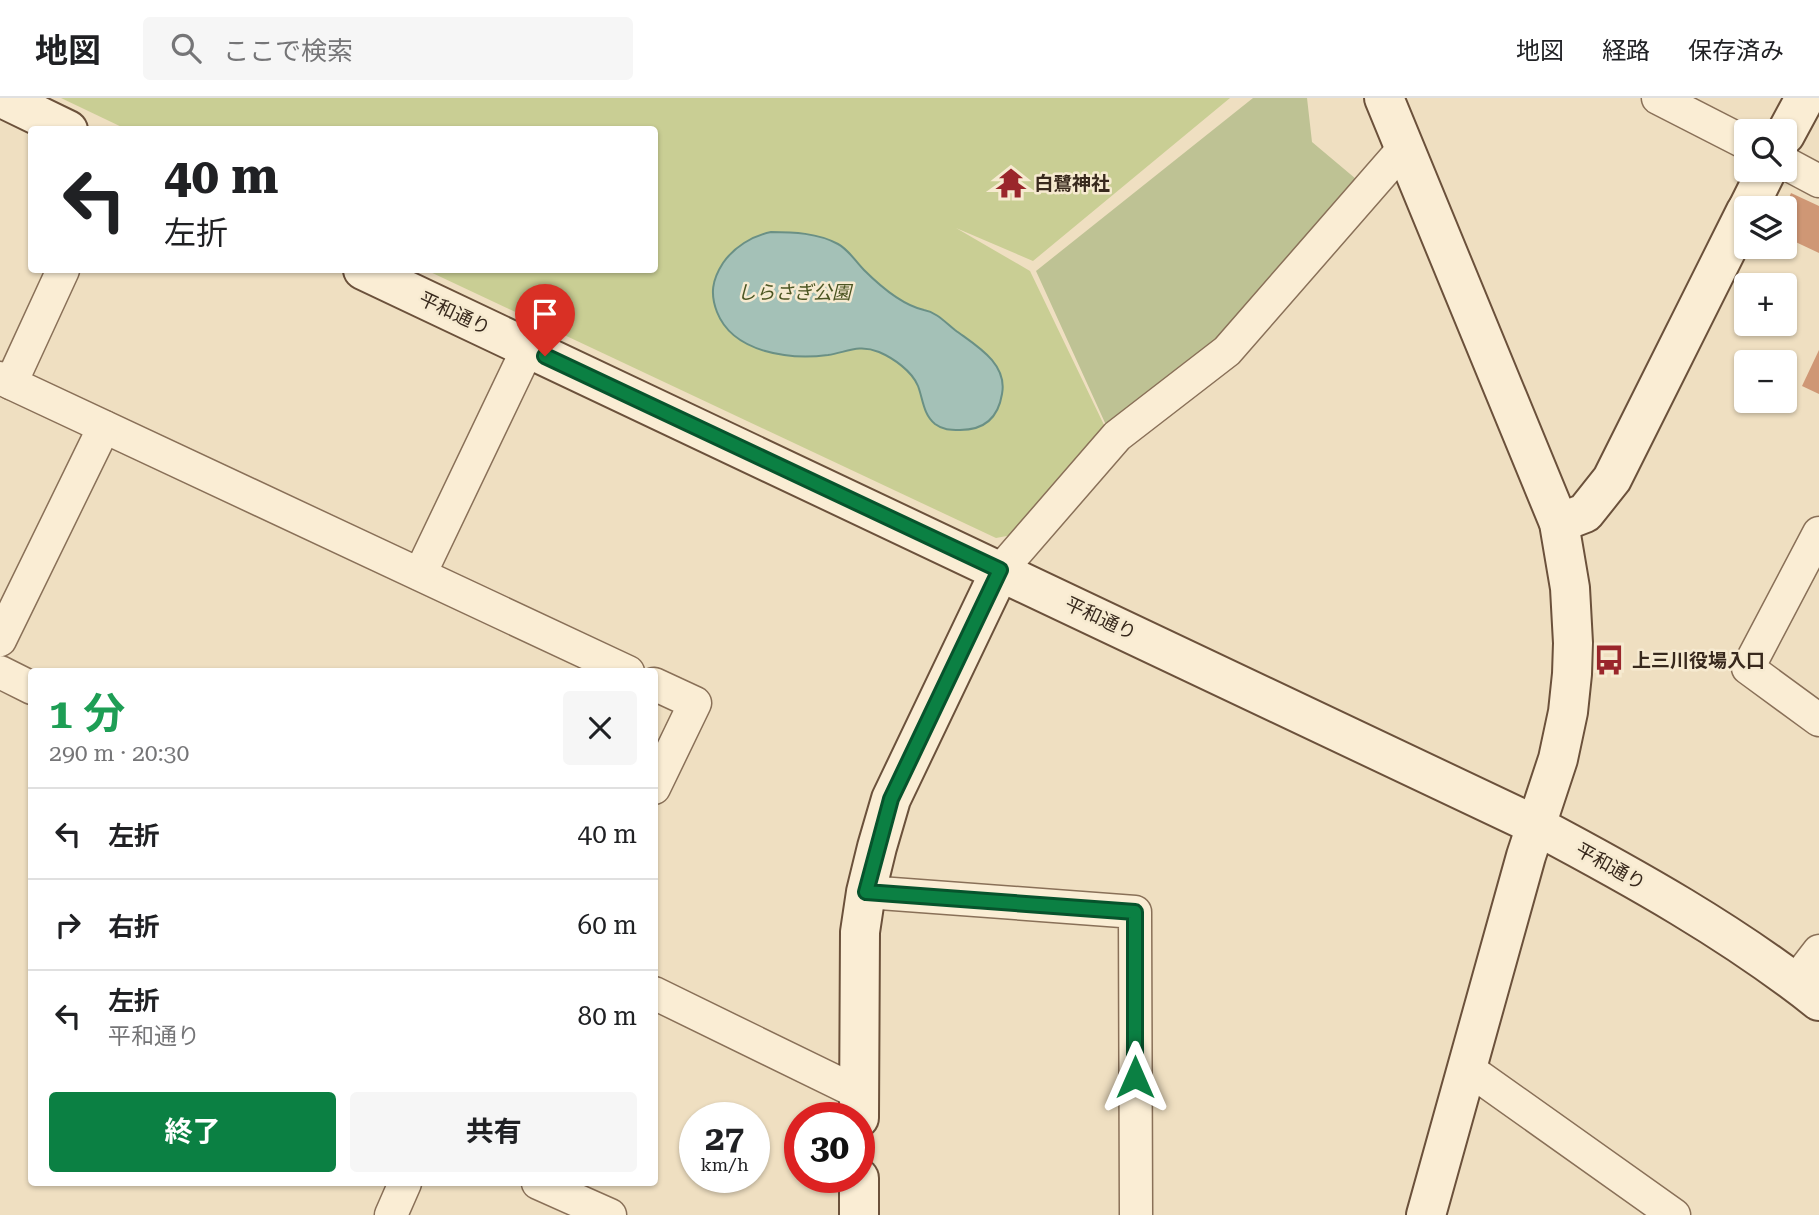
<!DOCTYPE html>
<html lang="ja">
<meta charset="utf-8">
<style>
body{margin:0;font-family:"Roboto Serif","Noto Sans JP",serif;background:#f6f6f6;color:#202124;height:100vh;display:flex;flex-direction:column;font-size:26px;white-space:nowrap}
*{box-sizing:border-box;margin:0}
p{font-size:23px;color:#757577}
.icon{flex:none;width:38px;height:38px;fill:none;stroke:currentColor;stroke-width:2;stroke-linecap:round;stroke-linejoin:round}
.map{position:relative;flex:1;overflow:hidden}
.drawer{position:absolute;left:28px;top:570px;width:630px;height:518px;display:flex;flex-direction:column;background:#fff;border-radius:7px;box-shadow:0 2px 5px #0004}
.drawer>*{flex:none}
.guide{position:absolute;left:28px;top:28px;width:630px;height:147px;border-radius:7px;box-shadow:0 2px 5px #0004;background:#fff;color:#202124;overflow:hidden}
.buttons{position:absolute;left:1734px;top:21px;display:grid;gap:14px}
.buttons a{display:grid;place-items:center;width:63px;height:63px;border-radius:7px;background:#fff;box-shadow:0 2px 5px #0004;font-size:35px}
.speed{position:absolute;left:679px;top:1004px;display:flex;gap:14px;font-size:35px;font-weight:700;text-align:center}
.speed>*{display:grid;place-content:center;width:91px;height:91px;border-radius:50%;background:#fff;box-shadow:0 2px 5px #0004;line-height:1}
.speed small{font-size:18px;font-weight:400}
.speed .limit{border:10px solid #d22;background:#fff;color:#111}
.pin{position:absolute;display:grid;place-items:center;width:60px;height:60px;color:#fff;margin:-72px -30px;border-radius:50% 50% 50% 0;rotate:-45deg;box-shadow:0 0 7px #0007}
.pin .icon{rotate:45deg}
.me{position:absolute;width:77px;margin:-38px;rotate:0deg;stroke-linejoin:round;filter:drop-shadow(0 0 5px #0008)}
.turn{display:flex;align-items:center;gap:24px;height:147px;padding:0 21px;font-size:32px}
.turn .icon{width:91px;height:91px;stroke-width:2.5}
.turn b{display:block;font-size:49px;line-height:60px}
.round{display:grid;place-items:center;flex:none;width:74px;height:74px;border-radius:7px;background:#f6f6f6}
.head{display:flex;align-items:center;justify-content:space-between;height:119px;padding:0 21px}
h1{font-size:42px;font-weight:700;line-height:52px;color:#1e9e55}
.primary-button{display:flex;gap:14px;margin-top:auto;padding:14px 21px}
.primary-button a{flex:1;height:80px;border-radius:7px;background:#0b8043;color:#fff;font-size:28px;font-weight:700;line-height:80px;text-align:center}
.primary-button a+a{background:#f6f6f6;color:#202124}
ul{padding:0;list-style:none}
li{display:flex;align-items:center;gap:21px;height:91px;padding:0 21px;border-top:2px solid #e0e0e0}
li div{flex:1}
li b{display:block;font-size:26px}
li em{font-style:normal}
header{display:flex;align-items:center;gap:42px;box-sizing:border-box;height:98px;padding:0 35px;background:#fff;border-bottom:2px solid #e0e0e0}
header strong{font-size:33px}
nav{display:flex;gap:38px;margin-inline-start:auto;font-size:24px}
.search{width:490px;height:63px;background:#f6f6f6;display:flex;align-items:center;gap:18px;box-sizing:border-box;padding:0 24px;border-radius:7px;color:#757577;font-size:26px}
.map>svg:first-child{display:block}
</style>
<header>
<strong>地図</strong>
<div class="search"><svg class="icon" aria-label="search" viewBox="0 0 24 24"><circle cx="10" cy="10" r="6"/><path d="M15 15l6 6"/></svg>ここで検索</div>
<nav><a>地図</a><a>経路</a><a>保存済み</a></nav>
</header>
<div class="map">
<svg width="1819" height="1117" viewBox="0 0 1819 1117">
<rect width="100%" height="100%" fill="#efdfc1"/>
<!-- green -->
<path fill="#c9ce94" d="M61,0h1169l-197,163 -77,-33 74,43 75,156 -93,108 -16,3 -570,-268h228v-140h-526z"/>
<!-- cemetery -->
<path fill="#bec294" d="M1253,0h54l5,44 44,37 -139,162 -111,84 -70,-154z"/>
<!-- water -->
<path fill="#a4c1b7" stroke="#6a9085" stroke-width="2" d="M771,134c22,0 47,1 67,12 11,6 17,17 26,26 16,16 38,35 60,40 12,2 21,12 31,20 20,15 53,33 47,64 -4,25 -18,36 -42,36 -10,0 -17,0 -25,-6 -12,-10 -12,-25 -17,-38 -6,-15 -25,-28 -39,-34 -20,-8 -32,0 -51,3 -38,5 -95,-2 -111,-43 -7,-18 -5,-32 6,-49 11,-16 29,-27 48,-31z"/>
<!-- building -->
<g fill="#cf9775">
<path d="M1791,95l28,13v47l-34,-16v-29z"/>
<path d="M1819,252v44l-17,-8z"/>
</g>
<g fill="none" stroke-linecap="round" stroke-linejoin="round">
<!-- street casing -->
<g stroke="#897058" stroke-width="35">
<g id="street">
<path d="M1658,0l88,45"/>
<path d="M1785,65l34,18"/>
<path d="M0,280l628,294"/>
<path d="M11,285l52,-113"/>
<path d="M1819,435l-71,135 71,52"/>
<path d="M1000,473l117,-135 110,-85 177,-203"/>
<path d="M420,476l108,-226"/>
<path d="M0,542l104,-213"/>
<path d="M0,574l32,16"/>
<path d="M654,586l41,19 -41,85"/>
<path d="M866,794l269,20 1,303"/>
<path d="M1795,884l24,-31"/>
<path d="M654,895l205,100"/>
<path d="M1467,970l207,147"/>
<path d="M538,1085l72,32"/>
<path d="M391,1117l14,-32"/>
</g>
</g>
<!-- secondary casing -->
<g stroke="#6b513b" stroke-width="42">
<g id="secondary">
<path d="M2,0l66,32"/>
<path d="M1384,0l175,425 11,65 3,55 -1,31 -4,38 -10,47 -32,97 -100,359"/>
<path d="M1785,37l20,-37"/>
<path d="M1748,110l19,-38"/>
<path d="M363,172l1172,555c98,52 197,107 284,176"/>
<path d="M1559,425l26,-10 27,-34 134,-268"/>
<path d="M859,1020l1,-186 6,-40 11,-45 14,-48 109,-228"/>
<path d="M859,1117v-37"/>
</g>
</g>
<!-- street -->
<use href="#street" stroke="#faedd4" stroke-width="32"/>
<!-- secondary -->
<use href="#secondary" stroke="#faedd4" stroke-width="38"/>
</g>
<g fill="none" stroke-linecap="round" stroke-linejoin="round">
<!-- route casing -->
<g stroke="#07532c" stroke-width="18">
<path id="route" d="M545,258l455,214 -109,229 -25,93 269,20v165"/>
</g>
<!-- route -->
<use href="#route" stroke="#0b8043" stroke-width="12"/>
</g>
<!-- icons -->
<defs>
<g id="temple-bare" transform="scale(2.415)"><path d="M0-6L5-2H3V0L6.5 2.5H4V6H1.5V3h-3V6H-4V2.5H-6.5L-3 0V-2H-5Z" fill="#9a262b" stroke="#f6ead0" stroke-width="2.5" paint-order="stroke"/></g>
<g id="bus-bare" transform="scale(2.415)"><path d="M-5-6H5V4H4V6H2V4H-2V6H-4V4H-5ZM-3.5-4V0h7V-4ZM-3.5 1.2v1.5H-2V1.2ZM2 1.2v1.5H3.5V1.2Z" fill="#9a262b" stroke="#f6ead0" stroke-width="2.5" paint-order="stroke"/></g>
</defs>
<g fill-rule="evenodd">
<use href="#temple-bare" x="1011" y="85"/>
<use href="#bus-bare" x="1609" y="562"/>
</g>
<g text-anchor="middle" stroke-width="5" stroke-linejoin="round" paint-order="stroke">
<!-- poi labels -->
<g font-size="19" font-weight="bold" fill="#38291d" stroke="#f6ead0" text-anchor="start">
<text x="1034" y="92">白鷺神社</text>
<text x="1632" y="569">上三川役場入口</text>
</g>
<!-- park labels -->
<g font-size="19" font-style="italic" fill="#4b5522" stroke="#f6ead0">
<text x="794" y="201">しらさぎ公園</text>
</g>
<!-- street labels -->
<g font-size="19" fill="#38291d" stroke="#f6ead0">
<text transform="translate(455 215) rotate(25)" y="7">平和通り</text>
<text transform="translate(1101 520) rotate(25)" y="7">平和通り</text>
<text transform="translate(1611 768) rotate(29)" y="7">平和通り</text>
</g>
</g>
</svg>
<div class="buttons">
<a><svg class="icon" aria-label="search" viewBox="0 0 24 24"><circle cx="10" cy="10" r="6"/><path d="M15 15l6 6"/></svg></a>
<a><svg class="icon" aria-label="layers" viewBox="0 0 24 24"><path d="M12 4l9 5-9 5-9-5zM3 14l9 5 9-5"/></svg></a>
<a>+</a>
<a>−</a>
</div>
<div class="speed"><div>27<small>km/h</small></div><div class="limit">30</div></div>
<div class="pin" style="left:545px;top:258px;background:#d93025"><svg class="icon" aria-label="arrive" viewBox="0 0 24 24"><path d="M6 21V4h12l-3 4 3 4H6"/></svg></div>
<svg class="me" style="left:1135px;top:979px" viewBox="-20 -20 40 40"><path d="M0-17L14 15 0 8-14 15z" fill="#0b8043" stroke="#fff" stroke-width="4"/></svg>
<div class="guide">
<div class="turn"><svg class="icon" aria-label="left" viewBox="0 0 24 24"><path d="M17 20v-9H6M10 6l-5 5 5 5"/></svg><div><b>40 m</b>左折</div></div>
</div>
<section class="drawer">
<div class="head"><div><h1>1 分</h1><p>290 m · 20:30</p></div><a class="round"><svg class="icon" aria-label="close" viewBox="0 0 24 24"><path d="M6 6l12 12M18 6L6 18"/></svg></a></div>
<ul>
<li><svg class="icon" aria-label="left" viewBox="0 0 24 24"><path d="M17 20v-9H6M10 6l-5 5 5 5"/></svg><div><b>左折</b></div><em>40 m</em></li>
<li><svg class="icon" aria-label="right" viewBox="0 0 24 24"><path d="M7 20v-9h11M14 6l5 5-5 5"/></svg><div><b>右折</b></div><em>60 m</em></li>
<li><svg class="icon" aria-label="left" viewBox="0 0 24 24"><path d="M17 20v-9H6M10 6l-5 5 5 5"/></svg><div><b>左折</b><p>平和通り</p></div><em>80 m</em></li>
</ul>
<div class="primary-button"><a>終了</a><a>共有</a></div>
</section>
</div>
